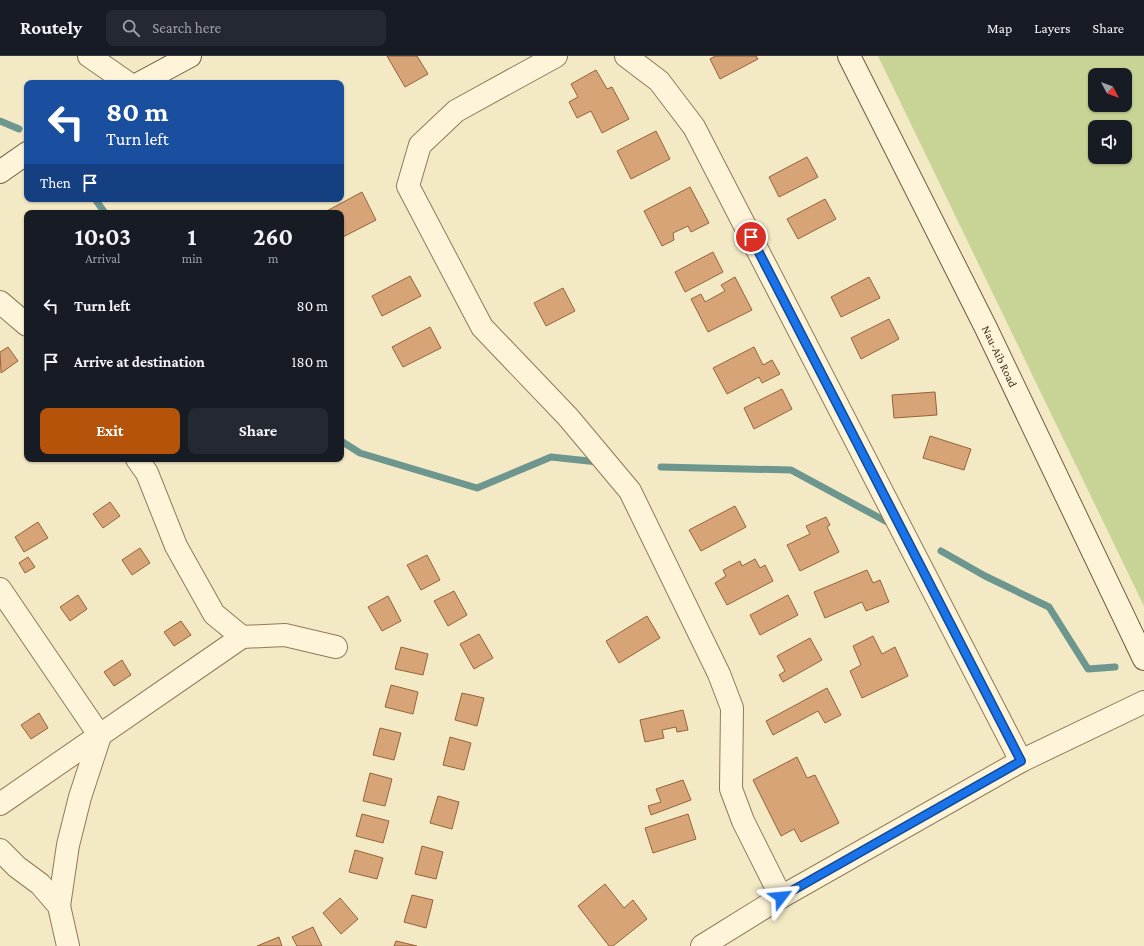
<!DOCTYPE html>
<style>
body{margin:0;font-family:"Crimson Pro",serif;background:#242831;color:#f1f3f6;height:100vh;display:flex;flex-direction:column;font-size:15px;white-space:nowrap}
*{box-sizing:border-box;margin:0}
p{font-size:13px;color:#9ea1a6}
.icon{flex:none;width:22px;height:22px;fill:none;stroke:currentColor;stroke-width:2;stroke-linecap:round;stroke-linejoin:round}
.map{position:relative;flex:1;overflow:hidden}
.panel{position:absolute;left:24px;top:154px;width:320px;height:252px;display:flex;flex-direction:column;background:#171b24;border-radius:8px;box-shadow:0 1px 3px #0004}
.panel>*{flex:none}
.banner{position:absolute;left:24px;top:24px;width:320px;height:122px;border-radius:8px;box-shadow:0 1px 3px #0004;background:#1a4fa0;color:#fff;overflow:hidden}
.needle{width:26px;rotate:131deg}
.controls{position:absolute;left:1088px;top:12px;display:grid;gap:8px}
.controls a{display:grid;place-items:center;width:44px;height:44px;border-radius:8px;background:#171b24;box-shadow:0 1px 3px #0004;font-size:20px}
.pin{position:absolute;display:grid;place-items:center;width:34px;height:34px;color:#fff;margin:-17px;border:2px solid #fff;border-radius:50%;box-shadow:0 1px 4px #0007}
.me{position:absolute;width:44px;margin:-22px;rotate:61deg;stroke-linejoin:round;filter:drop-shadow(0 0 3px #0008)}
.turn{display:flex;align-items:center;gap:14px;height:84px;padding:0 16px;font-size:18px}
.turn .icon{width:52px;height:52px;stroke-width:2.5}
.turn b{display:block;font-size:28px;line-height:34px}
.then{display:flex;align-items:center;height:38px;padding:0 16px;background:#0003;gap:8px;font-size:15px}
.eta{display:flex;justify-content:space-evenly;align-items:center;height:68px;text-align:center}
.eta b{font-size:24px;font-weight:700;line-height:28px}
.cta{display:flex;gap:8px;margin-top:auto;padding:8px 16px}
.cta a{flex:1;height:46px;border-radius:8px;background:#b45309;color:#fff;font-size:16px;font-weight:700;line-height:46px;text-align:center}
.cta a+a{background:#242831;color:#f1f3f6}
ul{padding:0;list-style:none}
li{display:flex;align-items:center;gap:12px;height:56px;padding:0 16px}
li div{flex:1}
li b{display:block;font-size:15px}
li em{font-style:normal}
header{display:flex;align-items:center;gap:24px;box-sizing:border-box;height:56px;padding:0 20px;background:#171b24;border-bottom:1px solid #363941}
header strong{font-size:19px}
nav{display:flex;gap:22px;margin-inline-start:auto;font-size:14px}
.search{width:280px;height:36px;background:#242831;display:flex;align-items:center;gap:10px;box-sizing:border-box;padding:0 14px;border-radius:8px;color:#9ea1a6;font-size:15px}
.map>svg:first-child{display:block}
</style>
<header>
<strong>Routely</strong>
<div class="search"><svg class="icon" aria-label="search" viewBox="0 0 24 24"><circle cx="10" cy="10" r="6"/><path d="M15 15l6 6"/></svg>Search here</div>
<nav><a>Map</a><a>Layers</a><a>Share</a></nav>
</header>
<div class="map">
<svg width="1144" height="890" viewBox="0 0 1144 890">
<rect width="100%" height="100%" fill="#f3e9c4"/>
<!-- green -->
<path fill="#c8d496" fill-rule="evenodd" d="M878,0h266v550zM1095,19h30v30h-30zM1095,71h30v30h-30z"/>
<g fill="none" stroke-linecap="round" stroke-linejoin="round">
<!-- stream -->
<g stroke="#6c968e" stroke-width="7">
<path d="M0,65l19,8"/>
<path d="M95,143l10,14"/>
<path d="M341,385l19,12 117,35 74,-31 47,5"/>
<path d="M661,411l130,3 98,53"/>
<path d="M941,495l44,25 64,31 39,62 27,-2"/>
</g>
</g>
<!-- building -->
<g fill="#d6a476" stroke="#94643a">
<path d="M387,0h30l11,18 -23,13z"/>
<path d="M715,0h41l2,3 -38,20 -10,-20z"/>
<path d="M596,14l11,19 5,-2 17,32 -27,14 -11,-22 -14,7 -8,-16 9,-5 -7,-13z"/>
<path d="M656,75l14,28 -39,20 -14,-28z"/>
<path d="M807,101l11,20 -39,20 -10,-20z"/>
<path d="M690,131l19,36 -18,9 -3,-6 -15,7 1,7 -12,6 -18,-35z"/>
<path d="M362,136l14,28 -35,18v-25h-18z"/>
<path d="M825,143l11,20 -38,20 -11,-20z"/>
<path d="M713,196l10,20 -38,20 -10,-20z"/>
<path d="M410,220l11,20 -39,20 -10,-20z"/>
<path d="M735,221l17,33 -44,22 -17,-33 10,-5 4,8 20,-11 -4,-6z"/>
<path d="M869,221l11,21 -39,19 -10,-20z"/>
<path d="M563,232l12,23 -29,15 -12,-23z"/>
<path d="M889,263l10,20 -38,20 -10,-21z"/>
<path d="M430,271l11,21 -38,19 -11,-20z"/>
<path d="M8,291l10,14 -17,12 -1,-21z"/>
<path d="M754,291l9,18 9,-5 8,14 -18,9 -3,-6 -32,17 -14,-26z"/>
<path d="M782,333l10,20 -38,20 -10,-21z"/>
<path d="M935,336l2,23 -43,3 -2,-23z"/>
<path d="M930,380l41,13 -7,21 -41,-12z"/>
<path d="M110,446l10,14 -17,12 -10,-14z"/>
<path d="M735,450l11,21 -45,24 -12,-21z"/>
<path d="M826,461l4,8 -3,2 12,25 -39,19 -13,-26 23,-11 -4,-8z"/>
<path d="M38,466l10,16 -24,14 -9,-15z"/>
<path d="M140,492l10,15 -18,12 -10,-15z"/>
<path d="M427,499l13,25 -19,10 -14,-25z"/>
<path d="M28,501l7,10 -10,6 -6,-10z"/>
<path d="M755,503l5,9 5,-3 8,16 -46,24 -12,-22 11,-7 -3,-6 17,-9 2,5z"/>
<path d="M867,514l6,13 7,-3 9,22 -23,9 -4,-9 -37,16 -11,-26z"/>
<path d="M454,535l13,24 -19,11 -14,-25z"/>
<path d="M78,539l9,14 -17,12 -10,-14z"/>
<path d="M788,539l10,20 -38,20 -10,-20z"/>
<path d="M388,540l13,25 -19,10 -14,-24z"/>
<path d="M647,560l13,22 -41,25 -13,-22z"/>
<path d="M181,565l10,14 -17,11 -10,-14z"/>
<path d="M479,578l14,24 -19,11 -14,-25z"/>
<path d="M873,580l9,18 13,-7 13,29 -46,22 -12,-27 11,-6 -8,-19z"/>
<path d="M810,582l12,22 -39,22 -4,-7 6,-4 -8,-15z"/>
<path d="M401,591l27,7 -5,21 -28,-6z"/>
<path d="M122,604l9,15 -17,11 -10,-14z"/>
<path d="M391,629l27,7 -5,22 -28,-7z"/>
<path d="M827,632l14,27 -16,8 -7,-12 -45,24 -7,-14z"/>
<path d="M462,637l22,5 -7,28 -22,-6z"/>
<path d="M683,654l5,20 -11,2 -1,-5 -14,3 2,8 -19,4 -5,-22z"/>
<path d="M39,657l9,15 -17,11 -10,-14z"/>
<path d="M380,672l21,5 -7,27 -21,-5z"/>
<path d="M450,681l21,6 -7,27 -21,-5z"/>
<path d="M797,701l10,21 8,-3 24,48 -38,19 -7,-13 -13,7 -28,-56z"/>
<path d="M370,717l22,6 -7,27 -22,-5z"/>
<path d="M683,724l8,20 -40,15 -3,-9 13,-4 -5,-13z"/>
<path d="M438,740l21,6 -7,27 -22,-6z"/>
<path d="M362,758l27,7 -6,22 -27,-7z"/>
<path d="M688,758l8,25 -43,14 -8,-25z"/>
<path d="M422,790l21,6 -7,27 -21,-5z"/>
<path d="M355,794l28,8 -6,21 -28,-7z"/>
<path d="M605,828l19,24 9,-8 14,19 -34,27h-4l-31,-40z"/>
<path d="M412,839l21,5 -7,28 -22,-6z"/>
<path d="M340,842l18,21 -17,15 -18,-21z"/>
<path d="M313,871l9,19h-25l-5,-9z"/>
<path d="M279,881l3,9h-25z"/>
<path d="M396,885l21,5h-23z"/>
</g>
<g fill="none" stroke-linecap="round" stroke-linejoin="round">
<!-- street casing -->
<g stroke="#917a58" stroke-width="24">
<g id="street">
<path d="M89,0l39,27"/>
<path d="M556,0l-100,55 -36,34 -12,41 74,141 86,90 62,74 89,183 13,34 -1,81 12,32 38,76"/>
<path d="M626,0l33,25 35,46 327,634"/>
<path d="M0,246l27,23"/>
<path d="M137,403l10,14 29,73 38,68 28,23 43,-2 51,12"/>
<path d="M0,533l100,147 -20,61 -12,48 -9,61"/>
<path d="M0,748l242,-167"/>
<path d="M0,794l17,17 23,17 19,22 9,40"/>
<path d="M702,890l79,-49 240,-136 123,-59"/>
</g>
</g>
<!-- secondary casing -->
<g stroke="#735b3b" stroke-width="24">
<g id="secondary">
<path id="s1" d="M849,0l137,272 158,331"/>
<path d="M140,27l50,-27"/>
<path d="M0,116l27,-19"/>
</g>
</g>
<!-- street -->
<use href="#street" stroke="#fdf4d9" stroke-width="22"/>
<!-- secondary -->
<use href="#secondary" stroke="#fdf4d9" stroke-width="22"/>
</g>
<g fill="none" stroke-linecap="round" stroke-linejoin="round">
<!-- route casing -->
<g stroke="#114b97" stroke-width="10">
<path id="route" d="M751,181l270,524 -240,136"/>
</g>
<!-- route -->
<use href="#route" stroke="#1a73e8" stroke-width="7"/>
</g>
<g text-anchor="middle" stroke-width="3" stroke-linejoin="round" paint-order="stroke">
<!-- street labels -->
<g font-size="12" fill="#3f301d" stroke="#faf2d5">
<text dy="4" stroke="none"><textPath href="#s1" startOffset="336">Nau-Aib Road</textPath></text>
</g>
</g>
</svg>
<div class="controls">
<a><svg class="needle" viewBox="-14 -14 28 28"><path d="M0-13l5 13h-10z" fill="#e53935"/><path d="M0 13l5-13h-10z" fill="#9ea1a6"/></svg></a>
<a><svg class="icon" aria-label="sound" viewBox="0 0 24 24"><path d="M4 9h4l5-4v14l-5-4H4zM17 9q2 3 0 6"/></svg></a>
</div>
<div class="pin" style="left:751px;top:181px;background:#d93025"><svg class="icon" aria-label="arrive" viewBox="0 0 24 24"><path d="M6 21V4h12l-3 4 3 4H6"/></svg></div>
<svg class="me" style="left:781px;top:841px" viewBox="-20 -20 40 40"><path d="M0-17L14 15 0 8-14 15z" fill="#1a73e8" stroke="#fff" stroke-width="4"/></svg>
<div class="banner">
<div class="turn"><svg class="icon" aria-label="left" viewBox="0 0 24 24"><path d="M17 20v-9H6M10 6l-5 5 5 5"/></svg><div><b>80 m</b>Turn left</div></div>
<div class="then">Then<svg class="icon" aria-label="arrive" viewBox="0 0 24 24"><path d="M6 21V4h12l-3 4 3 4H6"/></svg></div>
</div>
<section class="panel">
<div class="eta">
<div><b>10:03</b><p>Arrival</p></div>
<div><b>1</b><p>min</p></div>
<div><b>260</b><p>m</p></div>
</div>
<ul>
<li><svg class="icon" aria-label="left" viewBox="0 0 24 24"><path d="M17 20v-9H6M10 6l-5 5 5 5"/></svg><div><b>Turn left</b></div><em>80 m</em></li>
<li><svg class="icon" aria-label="arrive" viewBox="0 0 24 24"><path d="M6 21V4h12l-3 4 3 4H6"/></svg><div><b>Arrive at destination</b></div><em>180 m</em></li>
</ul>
<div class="cta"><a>Exit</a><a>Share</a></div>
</section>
</div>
